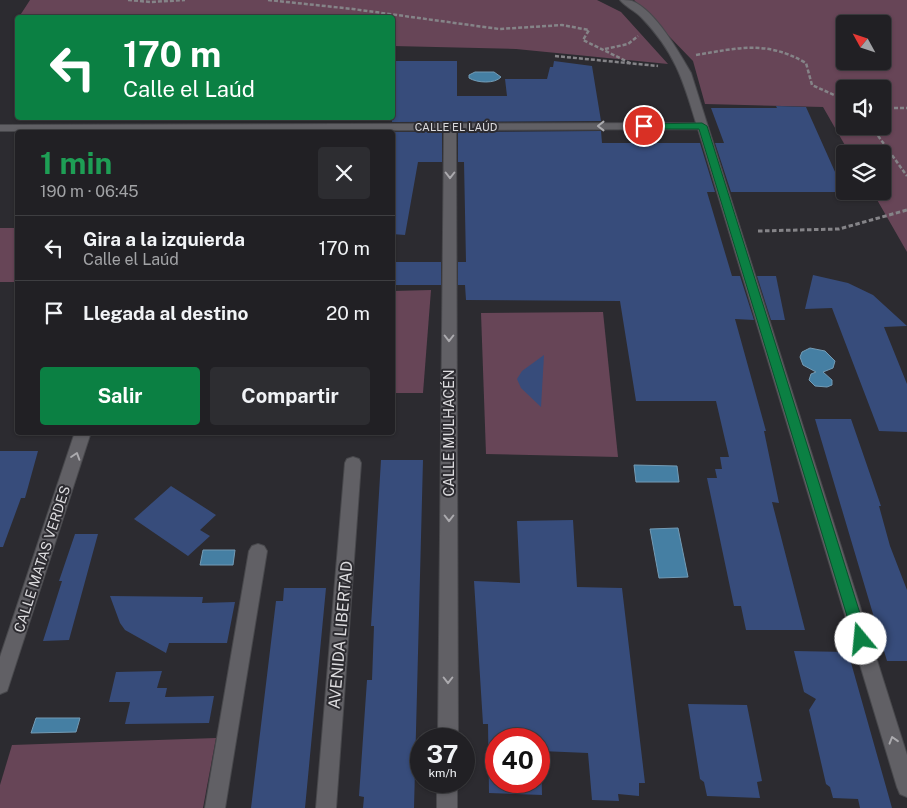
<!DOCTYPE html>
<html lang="es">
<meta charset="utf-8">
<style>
body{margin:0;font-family:"Public Sans",sans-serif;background:#2d2d31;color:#f1f3f6;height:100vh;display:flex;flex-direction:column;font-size:19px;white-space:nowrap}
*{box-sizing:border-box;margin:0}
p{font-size:16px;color:#a2a3a6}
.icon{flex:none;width:28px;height:28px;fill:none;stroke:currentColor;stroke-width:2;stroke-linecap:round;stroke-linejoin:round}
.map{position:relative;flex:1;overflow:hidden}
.sheet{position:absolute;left:15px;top:130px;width:380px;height:305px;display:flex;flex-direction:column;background:#212024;border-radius:5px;box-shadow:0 1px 4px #0004,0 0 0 1px #3e3e41}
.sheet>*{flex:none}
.banner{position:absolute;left:15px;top:15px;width:380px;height:105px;border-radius:5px;box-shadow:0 1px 4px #0004,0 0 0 1px #3e3e41;background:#0b8043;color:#fff;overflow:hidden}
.needle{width:32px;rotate:310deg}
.tools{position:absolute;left:836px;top:15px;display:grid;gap:10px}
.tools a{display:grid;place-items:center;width:55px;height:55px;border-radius:5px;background:#212024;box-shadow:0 1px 4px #0004,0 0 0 1px #3e3e41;font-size:25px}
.speed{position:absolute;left:410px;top:728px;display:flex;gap:10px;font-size:25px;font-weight:700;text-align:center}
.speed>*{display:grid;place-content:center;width:65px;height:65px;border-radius:50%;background:#212024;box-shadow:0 1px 4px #0004,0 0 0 1px #3e3e41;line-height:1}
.speed small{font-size:12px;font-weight:400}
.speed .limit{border:8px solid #d22;background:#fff;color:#111}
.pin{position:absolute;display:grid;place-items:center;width:42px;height:42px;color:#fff;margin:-21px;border:2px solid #fff;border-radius:50%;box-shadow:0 1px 5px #0007}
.me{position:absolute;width:55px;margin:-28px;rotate:343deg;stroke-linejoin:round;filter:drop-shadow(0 0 4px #0008)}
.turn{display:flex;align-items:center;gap:18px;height:105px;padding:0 25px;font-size:22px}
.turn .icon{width:65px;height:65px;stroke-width:2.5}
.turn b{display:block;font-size:35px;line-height:42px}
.round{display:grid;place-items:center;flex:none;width:52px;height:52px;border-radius:5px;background:#2d2d31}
.summary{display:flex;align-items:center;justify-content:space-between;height:85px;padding:0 25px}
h1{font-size:30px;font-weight:700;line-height:38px;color:#1e9e55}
.button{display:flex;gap:10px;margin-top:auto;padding:10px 25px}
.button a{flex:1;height:58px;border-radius:5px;background:#0b8043;color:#fff;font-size:20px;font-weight:700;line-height:58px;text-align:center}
.button a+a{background:#2d2d31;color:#f1f3f6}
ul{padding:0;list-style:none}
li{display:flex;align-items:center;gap:15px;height:65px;padding:0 25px;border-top:1px solid #3e3e41}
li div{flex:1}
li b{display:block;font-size:19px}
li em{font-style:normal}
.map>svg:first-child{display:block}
</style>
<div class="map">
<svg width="907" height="808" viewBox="0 0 907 808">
<rect width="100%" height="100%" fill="#2c2b30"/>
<!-- green -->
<g fill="#674557" fill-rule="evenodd">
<path d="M30,0h567l24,12 47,52 -152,-15 -123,-3 -1,-28 -373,-1z"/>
<path d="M634,0h273v252l-35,-61h10v-37h-32l-27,-47 -118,-3 -12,-43zM845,24h37v37h-37zM845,89h37v37h-37z"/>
<rect x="0" y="228" width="17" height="54"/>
<path d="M431,290l-8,103h-30v-102z"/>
<path d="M603,312l15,145 -132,-3 -5,-141z"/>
<path d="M216,738l-13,70h-203v-23l12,-40z"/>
</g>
<!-- water -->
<g fill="#457fa3" stroke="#739bb5">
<path d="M475,72h19l7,5c-6,7 -24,6 -32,1v-3z"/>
<path d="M810,348l15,3 10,10 -2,7 -10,4 9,8v5l-5,2 -12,-1 -6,-6 2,-6 5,-2 -13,-7 -3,-8 2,-5z"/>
<path d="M634,465l43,1 2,16h-43z"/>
<path d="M678,528l10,49 -29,1 -9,-49z"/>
<path d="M203,550h32l-2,15h-33z"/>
<path d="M36,718h44l-4,14 -45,1z"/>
</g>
<!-- building -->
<g fill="#374c7b" fill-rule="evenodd">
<path d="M392,61h65v35h50l-2,-17h42l3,-12h3l1,-6 38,5 9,55 -209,1z"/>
<path d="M776,106l30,1 38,85h-113l-16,-49h9l-13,-35h66z"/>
<path d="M601,131l1,12h98l15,49h-8l16,54 9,30h8l14,44 -19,-1 31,112h-2l15,72 -7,-1 33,128h-59l-5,-24h-7l-27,-128h10l-2,-9h7l-2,-12h9l-13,-56h-80l-16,-100 -154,-1 -1,-15h-7v-23h8l-2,-100h-6v-30z"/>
<path d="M392,132h50v30h-24l-13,73 -13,-1z"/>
<rect x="392" y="262" width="49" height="23"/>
<path d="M813,275l35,8 25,12 34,31 -23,1 23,57v48l-28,-1 -47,-123 -27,1z"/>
<path d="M757,276h19l9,44h-14z"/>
<path d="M544,355l-3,52 -20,-19 -4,-9 5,-8z"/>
<path d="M815,419h36l30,87h-2l11,40 17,44v71h-20z"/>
<path d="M0,451h38l-13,47h-4l-18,49h-3z"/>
<path d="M381,460h42l-9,348h-51l1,-11 -5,-1 8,-116h5l2,-54h-3z"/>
<path d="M171,486l45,29 -16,15 10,6 -22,20 -54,-37z"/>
<path d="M573,520l4,67 45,1 23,195h-6v13l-21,-2 1,7 -27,-1 -4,-47 -47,-2 1,44 -53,-2 -1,-69h-5l-9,-143 46,2 -3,-62zM496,739h43v42h-43z"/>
<path d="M75,534h23l-29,106 -26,1 19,-60h-3z"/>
<path d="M284,588h42l-21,220h-54l25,-207h7z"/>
<path d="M110,596l93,1 -1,6 33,-1 -8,41h-58l-3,10 -41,-23 -5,-7z"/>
<path d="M794,651l54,1 44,156h-32l-2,-9 -25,-1 -3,-11 -4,-3 -17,-74 7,-11 -12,-7z"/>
<path d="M162,671l-5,17h10l-2,9 49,-1 -5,27 -84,1 5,-22h-21l7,-30z"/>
<path d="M688,704l59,1 15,76 -5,1 3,16 -53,-2 -3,-14 -4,-3z"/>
</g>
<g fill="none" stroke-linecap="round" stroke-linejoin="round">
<!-- minor casing -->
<g stroke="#48484c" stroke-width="2">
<g id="minor">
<path d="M620,0c4,0 9,0 12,1 23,9 47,51 59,72l216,682v42l-7,-3 -3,-7 -199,-658 -242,1 2,609h-20l6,-609 -444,1v-6l696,-2c-13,-44 -22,-72 -55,-106 -6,-6 -15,-10 -21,-17z"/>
<path d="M75,432h16l-82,253 -2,6 -7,3v-37z"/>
<path d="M353,457l6,2 2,4 -25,345h-20l29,-345 2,-4z"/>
<path d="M258,544l6,2 3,5 -42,257h-20l44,-257 3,-5z"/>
<rect x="437" y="781" width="20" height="27"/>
</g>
</g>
<!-- path-far1 -->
<g stroke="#858488" stroke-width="2.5" stroke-dasharray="4 2" stroke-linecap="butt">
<path d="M128,0l23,2 34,-2"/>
<path d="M268,0l85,9 146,20 63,-4 27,5 -6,10 49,24"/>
<path d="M605,49l23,-5 10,-8"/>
<path d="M696,55c43,-7 70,-15 110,8l6,22 33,15"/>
<path d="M555,56l103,10"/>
<path d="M882,108h25"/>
<path d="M871,126l36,50"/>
</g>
<!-- path -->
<path stroke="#858488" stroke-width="3" stroke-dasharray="4.5 2.5" stroke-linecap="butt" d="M758,231l81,-2 68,-19"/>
<!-- minor -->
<use href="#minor" fill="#616065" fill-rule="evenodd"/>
</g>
<!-- one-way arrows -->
<defs><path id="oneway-chevron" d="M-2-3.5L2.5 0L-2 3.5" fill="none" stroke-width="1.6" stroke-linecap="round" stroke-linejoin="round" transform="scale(1.25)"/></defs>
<g stroke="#abaaae">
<use href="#oneway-chevron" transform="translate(601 126) rotate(180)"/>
<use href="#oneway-chevron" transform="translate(450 175) rotate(90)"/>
<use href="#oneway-chevron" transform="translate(449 338) rotate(90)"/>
<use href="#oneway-chevron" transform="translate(76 456) rotate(-72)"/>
<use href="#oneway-chevron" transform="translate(449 518) rotate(90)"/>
<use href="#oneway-chevron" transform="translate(448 680) rotate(90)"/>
<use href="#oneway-chevron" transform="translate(893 740) rotate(-107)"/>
</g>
<!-- route -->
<path fill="#0b8043" stroke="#07532c" d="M702,123l5,3 161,513 -2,4 -5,2 -5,-2 -2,-4 -155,-510h-55l-4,-3 4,-2z"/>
<g text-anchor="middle" stroke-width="4" stroke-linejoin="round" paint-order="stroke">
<!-- far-street labels -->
<g font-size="11" fill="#dddcdf" stroke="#2c2b30">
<text x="456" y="131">CALLE EL LAÚD</text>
</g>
<!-- street labels -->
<g font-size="14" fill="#dddcdf" stroke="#2c2b30">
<text transform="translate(449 433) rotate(-90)" y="5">CALLE MULHACÉN</text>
<text transform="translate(42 559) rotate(-72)" y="5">CALLE MATAS VERDES</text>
</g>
<!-- near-street labels -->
<g font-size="16" fill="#dddcdf" stroke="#2c2b30">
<text transform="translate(340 635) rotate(-85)" y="6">AVENIDA LIBERTAD</text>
</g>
</g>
</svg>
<div class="tools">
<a><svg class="needle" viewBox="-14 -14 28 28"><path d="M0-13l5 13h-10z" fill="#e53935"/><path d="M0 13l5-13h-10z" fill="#a2a3a6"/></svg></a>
<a><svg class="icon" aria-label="sound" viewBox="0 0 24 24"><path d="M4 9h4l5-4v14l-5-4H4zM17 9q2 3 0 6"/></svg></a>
<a><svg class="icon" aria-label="layers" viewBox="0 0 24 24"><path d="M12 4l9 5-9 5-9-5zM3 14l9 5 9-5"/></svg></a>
</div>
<div class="speed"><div>37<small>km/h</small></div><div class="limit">40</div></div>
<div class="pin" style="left:644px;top:126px;background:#d93025"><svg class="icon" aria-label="arrive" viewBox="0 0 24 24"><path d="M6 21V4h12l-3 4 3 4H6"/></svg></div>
<svg class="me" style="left:861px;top:639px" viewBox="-20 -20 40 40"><circle r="19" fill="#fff"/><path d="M0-13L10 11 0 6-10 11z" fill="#0b8043"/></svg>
<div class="banner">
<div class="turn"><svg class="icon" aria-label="left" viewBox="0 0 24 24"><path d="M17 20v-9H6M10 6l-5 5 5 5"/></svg><div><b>170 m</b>Calle el Laúd</div></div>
</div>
<section class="sheet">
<div class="summary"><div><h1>1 min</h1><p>190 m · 06:45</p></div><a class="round"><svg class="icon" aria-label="close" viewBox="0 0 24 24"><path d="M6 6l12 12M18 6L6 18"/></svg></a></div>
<ul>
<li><svg class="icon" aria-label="left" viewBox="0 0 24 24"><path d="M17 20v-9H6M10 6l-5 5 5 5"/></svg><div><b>Gira a la izquierda</b><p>Calle el Laúd</p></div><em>170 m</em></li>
<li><svg class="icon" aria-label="arrive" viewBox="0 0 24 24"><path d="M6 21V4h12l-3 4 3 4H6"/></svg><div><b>Llegada al destino</b></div><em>20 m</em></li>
</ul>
<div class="button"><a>Salir</a><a>Compartir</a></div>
</section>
</div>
